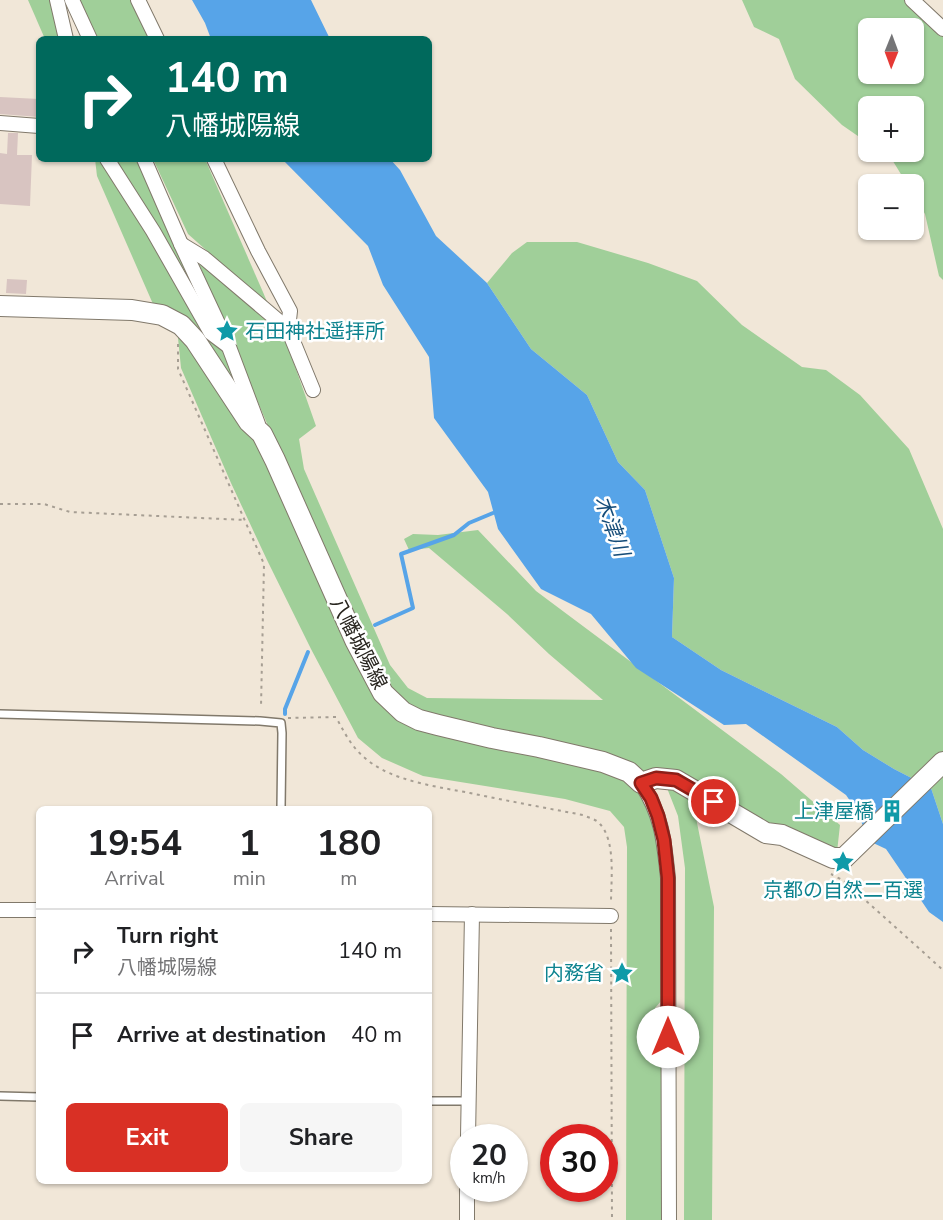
<!DOCTYPE html>
<meta charset="utf-8">
<style>
body{margin:0;font-family:"Nunito Sans","Noto Sans JP",sans-serif;background:#f6f6f6;color:#202124;height:100vh;display:flex;flex-direction:column;font-size:22px;white-space:nowrap}
*{box-sizing:border-box;margin:0}
p{font-size:20px;color:#757577}
.icon{flex:none;width:33px;height:33px;fill:none;stroke:currentColor;stroke-width:2;stroke-linecap:round;stroke-linejoin:round}
.map{position:relative;flex:1;overflow:hidden}
.details{position:absolute;left:36px;top:806px;width:396px;height:378px;display:flex;flex-direction:column;background:#fff;border-radius:9px;box-shadow:0 2px 4px #0004}
.details>*{flex:none}
.top-card{position:absolute;left:36px;top:36px;width:396px;height:126px;border-radius:9px;box-shadow:0 2px 4px #0004;background:#00695c;color:#fff;overflow:hidden}
.needle{width:39px;rotate:181deg}
.tools{position:absolute;left:858px;top:18px;display:grid;gap:12px}
.tools a{display:grid;place-items:center;width:66px;height:66px;border-radius:9px;background:#fff;box-shadow:0 2px 4px #0004;font-size:30px}
.speed{position:absolute;left:450px;top:1124px;display:flex;gap:12px;font-size:30px;font-weight:700;text-align:center}
.speed>*{display:grid;place-content:center;width:78px;height:78px;border-radius:50%;background:#fff;box-shadow:0 2px 4px #0004;line-height:1}
.speed small{font-size:15px;font-weight:400}
.speed .limit{border:9px solid #d22;background:#fff;color:#111}
.pin{position:absolute;display:grid;place-items:center;width:51px;height:51px;color:#fff;margin:-26px;border:3px solid #fff;border-radius:50%;box-shadow:0 2px 6px #0007}
.me{position:absolute;width:66px;margin:-33px;rotate:0deg;stroke-linejoin:round;filter:drop-shadow(0 0 4px #0008)}
.turn{display:flex;align-items:center;gap:21px;height:126px;padding:0 30px;font-size:27px}
.turn .icon{width:78px;height:78px;stroke-width:2.5}
.turn b{display:block;font-size:42px;line-height:51px}
.eta{display:flex;justify-content:space-evenly;align-items:center;height:102px;text-align:center}
.eta b{font-size:36px;font-weight:700;line-height:42px}
.button{display:flex;gap:12px;margin-top:auto;padding:12px 30px}
.button a{flex:1;height:69px;border-radius:9px;background:#d93025;color:#fff;font-size:24px;font-weight:700;line-height:69px;text-align:center}
.button a+a{background:#f6f6f6;color:#202124}
ul{padding:0;list-style:none}
li{display:flex;align-items:center;gap:18px;height:84px;padding:0 30px;border-top:2px solid #e0e0e0}
li div{flex:1}
li b{display:block;font-size:22px}
li em{font-style:normal}
.map>svg:first-child{display:block}
</style>
<div class="map">
<svg width="943" height="1220" viewBox="0 0 943 1220">
<rect width="100%" height="100%" fill="#f1e7d8"/>
<!-- green -->
<g fill="#a0cf99" fill-rule="evenodd">
<path d="M28,0h25l10,39h-18z"/>
<path d="M80,0h56l17,39h-55z"/>
<path d="M742,0h166l35,35v245l-4,-4 -14,-62 -11,-19v-11h-7l-16,-26 -9,-6h32v-46h-46v37l-26,-18 -47,-46 -16,-40 -25,-12zM868,28h46v46h-46z"/>
<path d="M95,159h43l74,164 35,87 -94,-106 -56,-128z"/>
<path d="M153,159h52l64,147 -81,-72z"/>
<path d="M527,242h50l71,21 49,18 45,44 60,42 24,3 34,25 49,54 34,80v295l-12,-36 -37,-19 -31,-19 -26,-23 -116,-57 -49,-33 2,-59 -29,-88 -27,-28 -31,-67 -56,-46 -44,-66 25,-30z"/>
<path d="M196,257l88,78 32,91 -17,13 5,30 86,196 18,23 19,10 176,2 -54,-46 -42,-40 -78,-66 -20,2 -5,-11 9,-5 25,1 40,-5 58,61 245,183 59,51 -3,27 -54,-21 -112,-56 -29,-4 -37,-15 -175,-37 -38,-26 -31,-56 -81,-183z"/>
<path d="M177,328l94,135 137,256 155,39 60,20 16,15 10,18 9,36 3,32 1,121 -7,8v22l8,9 -2,181h-35l1,-373 -3,-20 -14,-16 -45,-12 -142,-23 -41,-18 -24,-20 -47,-89 -44,-89 -36,-77 -50,-115z"/>
<path d="M673,786l19,12 22,109 -2,313h-28l1,-352 -7,-52 -11,-28z"/>
</g>
<!-- water -->
<g fill="#57a4e8">
<path d="M192,0h119l19,39h-119l-6,-16z"/>
<path d="M282,159h108l10,11 36,66 51,47 44,66 56,46 31,67 27,28 29,88 -2,59 49,33 116,57 26,23 31,19 37,19 12,36v98l-14,-10 -43,-63 -17,-8 -12,-30 -11,-16 -100,-71 -22,1 -88,-57 -45,-54 -50,-25 -43,-60 -10,-37 -54,-74 -5,-61 -46,-72 -15,-39z"/>
</g>
<g fill="none" stroke-linecap="round" stroke-linejoin="round">
<!-- stream -->
<g stroke="#57a4e8" stroke-width="4">
<path d="M375,625l38,-17 -12,-54 53,-19 15,-12 24,-10"/>
<path d="M285,714v-5l23,-57"/>
</g>
</g>
<!-- building -->
<g fill="#d8c4c1">
<path d="M0,97l39,2v18l-39,-3z"/>
<path d="M8,133h10l-1,22h15l-2,51 -30,-2v-51l7,1z"/>
<path d="M7,279l20,1 -1,14 -20,-1z"/>
</g>
<g fill="none" stroke-linecap="round" stroke-linejoin="round">
<!-- service casing -->
<g stroke="#81796b" stroke-width="10">
<g id="service">
<path d="M0,714l260,7 21,2 1,10 -1,75"/>
<path d="M0,1096l39,1"/>
<path d="M429,1101h40"/>
</g>
</g>
<!-- minor casing -->
<g stroke="#81796b" stroke-width="16">
<g id="minor">
<path d="M57,0l9,39"/>
<path d="M72,0l18,39"/>
<path d="M138,0l19,39"/>
<path d="M912,0l31,29"/>
<path d="M0,123l39,3"/>
<path d="M107,159l46,72 58,102 16,12"/>
<path d="M144,159l37,85 48,103 29,77"/>
<path d="M214,159l44,92 32,60 -2,18 25,61"/>
<path d="M181,244l23,14 84,71"/>
<path d="M641,783c21,32 23,57 27,95l1,342"/>
<path d="M0,910h39"/>
<path d="M429,914l182,2"/>
<path d="M468,1137l4,-223"/>
<path d="M467,1220v-32"/>
</g>
</g>
<!-- secondary casing -->
<g stroke="#81796b" stroke-width="22">
<path id="secondary" d="M0,306l132,4 30,5 19,10 14,15 54,82 13,12 13,26 80,180 28,53 20,19 16,8 19,5 54,13 47,9 64,15 26,10 12,11 15,-5 20,2 90,53 16,2 51,23h11l99,-96"/>
</g>
<!-- path -->
<g stroke="#a69e93" stroke-width="2" stroke-dasharray="3 4.5" stroke-linecap="butt">
<path d="M178,344v25l86,195 -3,143"/>
<path d="M0,504h44l26,8 175,8"/>
<path d="M288,718l48,-1c12,23 21,39 45,52 23,13 62,19 89,24 38,8 76,15 113,22 6,3 13,4 17,9 16,17 11,57 11,79"/>
<path d="M831,874l13,7 99,89"/>
<path d="M611,929l1,291"/>
</g>
<!-- service -->
<use href="#service" stroke="#fff" stroke-width="7"/>
<!-- minor -->
<use href="#minor" stroke="#fff" stroke-width="14"/>
<!-- secondary -->
<use href="#secondary" stroke="#fff" stroke-width="20"/>
</g>
<g fill="none" stroke-linecap="round" stroke-linejoin="round">
<!-- route casing -->
<g stroke="#8d1f18" stroke-width="15">
<path id="route" d="M668,1037v-159l-4,-38 -6,-24 -7,-18 -10,-15 15,-5 20,2 38,22"/>
</g>
<!-- route -->
<use href="#route" stroke="#d93025" stroke-width="10"/>
</g>
<!-- icons -->
<defs>
<g id="sight-bare" transform="scale(1.8)"><path d="M0-6L1.8-2.2L6-1.7L2.9 1.2L3.7 5.4L0 3.3L-3.7 5.4L-2.9 1.2L-6-1.7L-1.8-2.2Z" fill="#0f9aa8" stroke="#fff" stroke-width="2.5" paint-order="stroke"/></g>
<g id="building-bare" transform="scale(1.8)"><path d="M-4-6H4V6H1V3H-1V6H-4ZM-2.5-4.3h1.7v1.8h-1.7ZM.8-4.3h1.7v1.8H.8ZM-2.5-1h1.7V.8h-1.7ZM.8-1h1.7V.8H.8Z" fill="#0f9aa8" stroke="#fff" stroke-width="2.5" paint-order="stroke"/></g>
</defs>
<g fill-rule="evenodd">
<use href="#sight-bare" x="227" y="331"/>
<use href="#building-bare" x="892" y="811"/>
<use href="#sight-bare" x="843" y="862"/>
<use href="#sight-bare" x="622" y="973"/>
</g>
<g text-anchor="middle" stroke-width="5" stroke-linejoin="round" paint-order="stroke">
<!-- culture labels -->
<g font-size="20" fill="#0d838f" stroke="#fff" text-anchor="end">
<text x="245" y="338" text-anchor="start">石田神社遥拝所</text>
<text x="874" y="818">上津屋橋</text>
<text x="843" y="897" text-anchor="middle">京都の自然二百選</text>
<text x="604" y="980">内務省</text>
</g>
<!-- street labels -->
<g font-size="20" fill="#27241e" stroke="#fff">
<text transform="translate(359 643) rotate(63)" y="7">八幡城陽線</text>
</g>
<!-- water labels -->
<g font-size="21" font-style="italic" fill="#164d7a" stroke="#fff">
<text transform="translate(612 526) rotate(70)" y="7">木津川</text>
</g>
</g>
</svg>
<div class="tools">
<a><svg class="needle" viewBox="-14 -14 28 28"><path d="M0-13l5 13h-10z" fill="#e53935"/><path d="M0 13l5-13h-10z" fill="#757577"/></svg></a>
<a>+</a>
<a>−</a>
</div>
<div class="speed"><div>20<small>km/h</small></div><div class="limit">30</div></div>
<div class="pin" style="left:714px;top:802px;background:#d93025"><svg class="icon" aria-label="arrive" viewBox="0 0 24 24"><path d="M6 21V4h12l-3 4 3 4H6"/></svg></div>
<svg class="me" style="left:668px;top:1037px" viewBox="-20 -20 40 40"><circle r="19" fill="#fff"/><path d="M0-13L10 11 0 6-10 11z" fill="#d93025"/></svg>
<div class="top-card">
<div class="turn"><svg class="icon" aria-label="right" viewBox="0 0 24 24"><path d="M7 20v-9h11M14 6l5 5-5 5"/></svg><div><b>140 m</b>八幡城陽線</div></div>
</div>
<section class="details">
<div class="eta">
<div><b>19:54</b><p>Arrival</p></div>
<div><b>1</b><p>min</p></div>
<div><b>180</b><p>m</p></div>
</div>
<ul>
<li><svg class="icon" aria-label="right" viewBox="0 0 24 24"><path d="M7 20v-9h11M14 6l5 5-5 5"/></svg><div><b>Turn right</b><p>八幡城陽線</p></div><em>140 m</em></li>
<li><svg class="icon" aria-label="arrive" viewBox="0 0 24 24"><path d="M6 21V4h12l-3 4 3 4H6"/></svg><div><b>Arrive at destination</b></div><em>40 m</em></li>
</ul>
<div class="button"><a>Exit</a><a>Share</a></div>
</section>
</div>
